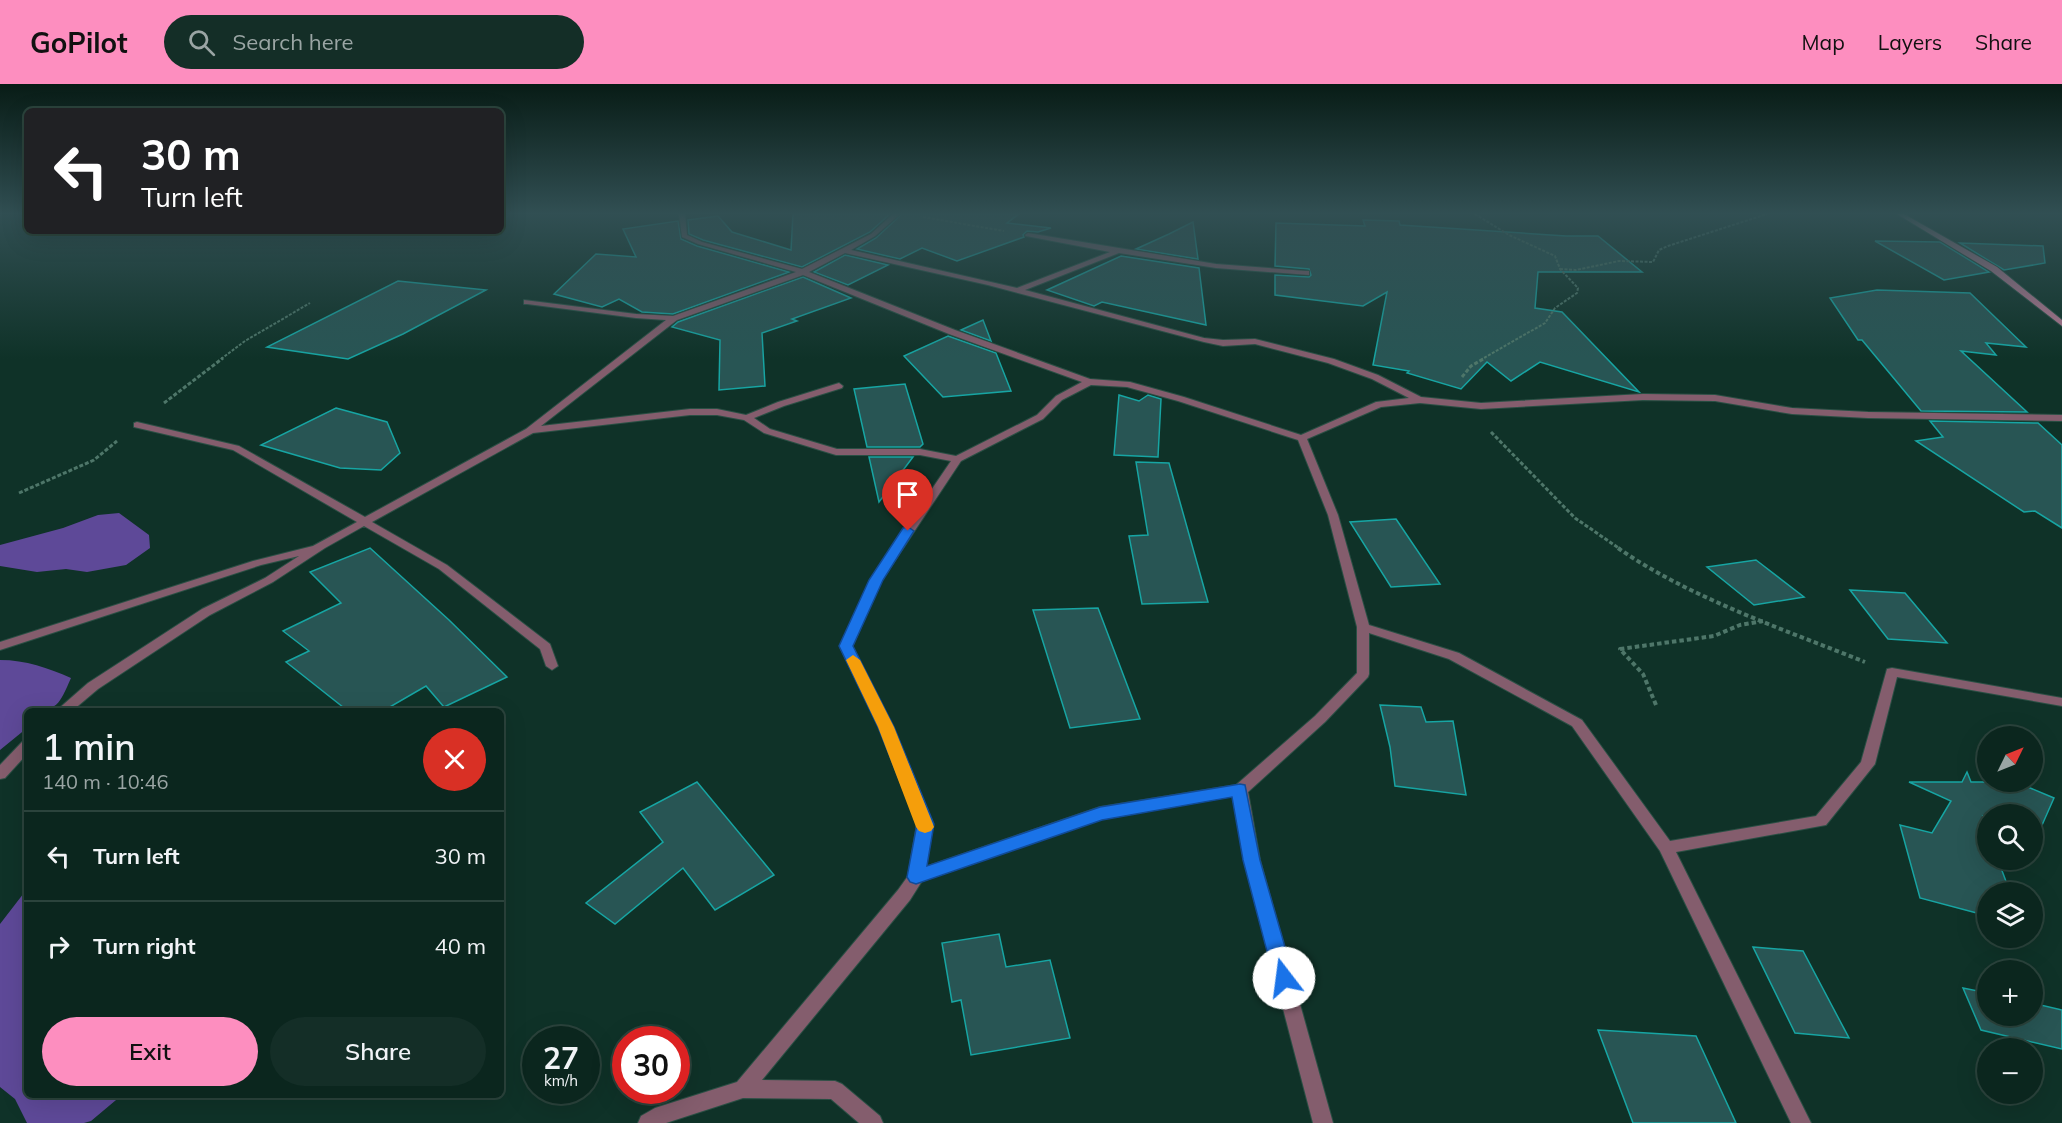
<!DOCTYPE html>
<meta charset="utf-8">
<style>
body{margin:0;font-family:Mulish,sans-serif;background:#142e27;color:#f1f3f6;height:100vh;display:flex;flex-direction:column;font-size:22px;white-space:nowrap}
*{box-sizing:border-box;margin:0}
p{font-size:20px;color:#9aa5a4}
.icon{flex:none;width:33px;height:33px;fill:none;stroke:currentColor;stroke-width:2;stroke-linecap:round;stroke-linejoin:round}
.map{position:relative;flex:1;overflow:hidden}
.side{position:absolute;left:24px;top:624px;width:480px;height:390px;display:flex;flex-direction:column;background:#0b261e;border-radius:9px;box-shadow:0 6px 24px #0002,0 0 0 2px #2b433c}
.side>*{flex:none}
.hud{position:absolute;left:24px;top:24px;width:480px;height:126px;border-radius:9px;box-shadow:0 6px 24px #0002,0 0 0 2px #2b433c;background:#202124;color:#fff;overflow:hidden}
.needle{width:39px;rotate:47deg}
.fabs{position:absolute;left:1977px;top:642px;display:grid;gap:12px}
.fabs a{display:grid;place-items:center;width:66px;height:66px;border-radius:50%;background:#0b261e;box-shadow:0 6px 24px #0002,0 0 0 2px #2b433c;font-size:30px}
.speed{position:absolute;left:522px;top:942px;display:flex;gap:12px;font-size:30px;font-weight:700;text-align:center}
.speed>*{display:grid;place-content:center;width:78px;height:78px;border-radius:50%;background:#0b261e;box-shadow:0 6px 24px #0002,0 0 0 2px #2b433c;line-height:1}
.speed small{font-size:15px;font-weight:400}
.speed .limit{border:9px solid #d22;background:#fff;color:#111}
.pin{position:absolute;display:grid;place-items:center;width:51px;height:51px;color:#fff;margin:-62px -26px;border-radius:50% 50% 50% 0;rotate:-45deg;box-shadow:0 0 6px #0007}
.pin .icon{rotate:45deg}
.me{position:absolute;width:66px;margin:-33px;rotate:345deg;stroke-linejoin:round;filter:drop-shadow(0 0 4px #0008)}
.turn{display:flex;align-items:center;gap:21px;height:126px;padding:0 18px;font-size:27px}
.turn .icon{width:78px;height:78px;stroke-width:2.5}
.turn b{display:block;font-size:42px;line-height:51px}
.round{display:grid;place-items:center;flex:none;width:63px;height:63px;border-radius:32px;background:#142e27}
.summary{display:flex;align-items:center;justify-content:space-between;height:102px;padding:0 18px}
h1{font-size:36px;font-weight:600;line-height:45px}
.button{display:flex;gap:12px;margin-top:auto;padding:12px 18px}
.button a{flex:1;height:69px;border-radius:36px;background:#fd8ebf;color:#111;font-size:24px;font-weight:600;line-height:69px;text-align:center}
.button a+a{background:#142e27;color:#f1f3f6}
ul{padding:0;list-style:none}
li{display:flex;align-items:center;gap:18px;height:90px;padding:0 18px;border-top:2px solid #2b433c}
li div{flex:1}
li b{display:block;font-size:22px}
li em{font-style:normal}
header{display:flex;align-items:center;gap:36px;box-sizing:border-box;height:84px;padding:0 30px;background:#fd8ebf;color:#111}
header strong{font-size:28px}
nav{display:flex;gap:33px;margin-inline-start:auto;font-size:21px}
.search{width:420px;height:54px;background:#142e27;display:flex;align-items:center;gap:15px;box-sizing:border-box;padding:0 21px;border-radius:33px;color:#9aa5a4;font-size:22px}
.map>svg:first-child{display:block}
</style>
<header>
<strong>GoPilot</strong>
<div class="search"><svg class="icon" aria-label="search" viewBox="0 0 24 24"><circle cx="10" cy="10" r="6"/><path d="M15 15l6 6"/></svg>Search here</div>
<nav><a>Map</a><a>Layers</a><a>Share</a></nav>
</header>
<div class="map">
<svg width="2062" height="1039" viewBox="0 0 2062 1039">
<rect width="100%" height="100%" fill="#0f3228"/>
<!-- forest -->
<g fill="#5e4998">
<path d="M119,429l30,22 1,13 -24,17 -39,7 -21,-3 -29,3 -37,-6v-21l63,-17 35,-13z"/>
<path d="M0,576c26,0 48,8 71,18 -12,27 -13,33 -44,33v17l-27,22z"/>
<path d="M27,805v206h95l-31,26 -7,2h-57l-12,-24 -15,-12v-163z"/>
</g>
<!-- building -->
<g fill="#285554" stroke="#17a5a3" stroke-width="1.5">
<path d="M793,130h97l-20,18 -68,35 -99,-27 -14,-6 -1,-14 30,-4 14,16 59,18z"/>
<path d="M902,130h117l-12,9 44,5 -13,4 -11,-1 -4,4 1,2 -67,24 -35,-13 -22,11 -43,-10 19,-11z"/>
<path d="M1363,136l36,1 1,4 166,11h32l44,36h-104l-3,36 27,4 77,80 -99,-30 -29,19 -24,-19 -26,27 -54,-16 2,-2 -36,-6 14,-73 -24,14 -88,-11v-20l34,2 2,-2 -2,-6 -34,-3 1,-43 89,3z"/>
<path d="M678,137l3,18 16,7 92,26 -116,42 -31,-2 -23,-13 -17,8 -48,-13 42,-40 40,3 -13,-28z"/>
<path d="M1193,138l5,37 -62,-10 33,-15z"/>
<path d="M1875,157l65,1 49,30 -45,8z"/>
<path d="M1960,159l83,3 2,17 -41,7z"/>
<path d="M845,171l43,10 -40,20 -34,-13z"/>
<path d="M1121,172l78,12 7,57 -104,-23 -8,4 -47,-16z"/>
<path d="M803,193l48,21 -59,21 5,2 -35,12 3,53 -46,4 1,-50 -48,-13 6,-5z"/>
<path d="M398,197l88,9 -83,44 -55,25 -81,-12z"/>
<path d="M1877,206l93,3 56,54 -40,-4 10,12 -35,-4 66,61 -106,-1 -59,-71h-4l-28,-42z"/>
<path d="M983,236l8,21 -30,-11z"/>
<path d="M948,252l48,17 15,38 -68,6 -39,-41z"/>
<path d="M905,300l18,60 -3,3h-53l-13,-58z"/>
<path d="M1119,311l20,6 9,-6 13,4 -3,58 -44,-2z"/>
<path d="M336,324l51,14 13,31 -19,17 -41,-2 -79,-23z"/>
<path d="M1930,337l108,2 24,22v83l-27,-17 -11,1 -108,-71 27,-4z"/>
<path d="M869,373h44l-34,45z"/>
<path d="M1136,378l33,1 39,139 -66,2 -13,-68 19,-1z"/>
<path d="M1396,435l44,65 -49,3 -41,-65z"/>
<path d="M370,464l79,72 58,57 -63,30 -18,-21 -43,25h-35l-62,-49 23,-11 -26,-20 58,-28 -31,-31z"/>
<path d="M1756,476l48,37 -50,8 -47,-38z"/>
<path d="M1850,506l55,3 42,50 -59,-4z"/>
<path d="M1098,524l42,111 -70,9 -37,-118z"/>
<path d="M1380,621l41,2 5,15 27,-1 13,74 -71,-9 -5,-39z"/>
<path d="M1967,688l4,10h45l38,16 -19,43 -3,-2v-25h-44v4l-5,-2 5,13v31h10l12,32h-22v24l-68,-18 -20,-73 32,8 19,-32 -42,-19h53z"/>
<path d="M697,698l77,93 -59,35 -32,-42 -68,56 -29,-21 77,-61 -23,-30z"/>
<path d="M999,850l7,33 44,-7 20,78 -99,17 -10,-55 -9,2 -10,-59z"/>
<path d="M1753,863l50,4 46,87 -54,-5z"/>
<path d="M1963,904l25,5v23h44v-13l30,7v39l-81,-19z"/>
<path d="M1598,946l98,6 40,87h-103z"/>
</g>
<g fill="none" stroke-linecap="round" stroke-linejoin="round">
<!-- minor casing -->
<g stroke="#2a4f44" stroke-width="2">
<g id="minor">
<path d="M679,130h6l2,21 15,7 100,27 69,-35 22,-20h7l-25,22 -24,14 166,38 93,-36 -84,-16 -1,-1 3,-2 188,31 90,7h3v4l-93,-7 -97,-15 -94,37 179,48 19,2 32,-1 79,20 44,16 43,22 60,6 162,-9 72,1 77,13 76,4 194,3v6l-194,-3 -76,-4 -77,-13 -72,-1 -162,9 -61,-6 -39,4 -74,32 31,76 31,110 90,28 123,67 88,121 146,-25 45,-54 26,-93 5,-1 170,30v8l-165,-29 -22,87 -49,61 -150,27 135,271h-20l-131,-272 -88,-125 -123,-67 -80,-26v41l-1,3 -43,45 -77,70 12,68 73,263h-20l-69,-263 -10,-64 -133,22 -179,63 -12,19 -148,180 73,1 7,3 38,32 3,7h-24l-28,-24 -88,-1 -77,25h-28l3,-7 14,-8 82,-26 161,-192 10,-14 9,-52 -38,-97 -39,-80 30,-67 81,-119 -31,-6h-84l-72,-22 -20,-13 -27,-5h-27l-157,18 -161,89 75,43 103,79 8,22 -6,4 -6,-4 -6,-17 -101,-80 -75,-43 -39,22 -52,34 -63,33 -112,74 -26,22h-16l32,-28 114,-74 63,-31 34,-22 -38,9 -261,85v-8l253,-81 60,-15 44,-24 -124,-72 -99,-23v-4l3,-1 102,24 126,71 161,-88 140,-109 -30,-2 -109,-14h-3v-4l112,14 37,2 123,-44 -98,-28 -16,-7zM845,169l143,32 216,57 19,4 32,-2 73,19 44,16 37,19 -33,4 -75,33 -117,-38 -54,-15 -40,-3 -135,-49 -146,-58zM803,191l146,59 133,48 -26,14 -19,19 -81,41 -36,-7h-83l-67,-20 -16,-11 30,-12 58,-18 1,-2 -4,-3 -61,19 -32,13 -29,-6h-27l-149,17 136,-106zM1091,301l36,2 51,14 120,39 30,75 29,112v46l-42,43 -79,69 -136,22 -175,60 8,-43 -40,-97 -41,-80 30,-67 79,-119 82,-42 19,-19z"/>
<path d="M27,656v14l-22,24 -5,1v-14l22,-23z"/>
</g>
</g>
<!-- secondary casing -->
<g stroke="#2a4f44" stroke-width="2">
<path id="secondary" d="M1897,130h7l93,53 65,53v6l-71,-55z"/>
</g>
<!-- path-far2 -->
<g stroke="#4e7669" stroke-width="2" stroke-dasharray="3 1.5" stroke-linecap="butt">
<path d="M1475,130l34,21 46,21 5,13 18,19 -1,5 -22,15 -10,15 -63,36"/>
<path d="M923,133l81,14"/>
<path d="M1560,185l16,1 43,-9 34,1 6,-12 9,-4 99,-32"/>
<path d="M221,275l24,-18 65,-38"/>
</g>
<!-- path-far1 -->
<g stroke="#4e7669" stroke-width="3" stroke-dasharray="4 2" stroke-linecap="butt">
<path d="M1462,293l9,-11 14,-8"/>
<path d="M164,319l59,-45"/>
<path d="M1491,348l84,86 45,31"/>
<path d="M19,409l75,-33 23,-19"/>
</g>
<!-- path -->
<g stroke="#4e7669" stroke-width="4" stroke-dasharray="4.5 3" stroke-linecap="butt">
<path d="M1618,464c70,49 167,82 247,114"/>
<path d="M1656,621l-13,-31 -23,-25 94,-13 26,-11 23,-4"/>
</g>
<!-- minor -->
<use href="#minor" fill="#845d6d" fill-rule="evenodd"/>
<!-- secondary -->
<use href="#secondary" fill="#b67993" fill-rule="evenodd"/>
</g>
<!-- sky -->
<linearGradient id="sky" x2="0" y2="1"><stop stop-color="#081c16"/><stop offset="0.47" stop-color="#314f53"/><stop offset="1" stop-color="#314f53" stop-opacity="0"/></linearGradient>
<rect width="2062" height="275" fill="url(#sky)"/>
<!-- route -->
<path fill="#1a73e8" stroke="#114b97" stroke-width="1.5" d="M908,443l6,4 -31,49 -30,66 41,81 40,97 -7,42 173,-59 140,-23 5,1 15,75 34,118 -3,6 -7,3 -7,-3 -3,-6 -31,-118 -11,-63 -130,23 -186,64 -6,-2 -3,-5 10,-53 -39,-97 -39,-81 30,-66 34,-52z"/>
<!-- slow -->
<path fill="#f59e0b" d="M853,571l7,5 34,67 40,100 -3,4 -6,2 -6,-2 -3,-4 -38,-100 -32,-67z"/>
</svg>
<div class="fabs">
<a><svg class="needle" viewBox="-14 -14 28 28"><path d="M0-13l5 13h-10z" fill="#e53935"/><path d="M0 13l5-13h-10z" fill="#9aa5a4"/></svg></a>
<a><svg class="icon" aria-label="search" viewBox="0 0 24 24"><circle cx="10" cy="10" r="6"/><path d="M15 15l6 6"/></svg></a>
<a><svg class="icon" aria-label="layers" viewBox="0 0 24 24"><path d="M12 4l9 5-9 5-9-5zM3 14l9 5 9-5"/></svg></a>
<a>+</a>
<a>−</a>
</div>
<div class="speed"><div>27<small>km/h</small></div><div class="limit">30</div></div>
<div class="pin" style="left:908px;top:447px;background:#d93025"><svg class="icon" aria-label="arrive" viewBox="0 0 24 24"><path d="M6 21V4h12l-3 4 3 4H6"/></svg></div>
<svg class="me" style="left:1284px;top:894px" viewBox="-20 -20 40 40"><circle r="19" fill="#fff"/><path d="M0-13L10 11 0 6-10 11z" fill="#1a73e8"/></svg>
<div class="hud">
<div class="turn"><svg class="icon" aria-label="left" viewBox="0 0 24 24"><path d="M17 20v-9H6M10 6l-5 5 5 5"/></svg><div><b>30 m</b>Turn left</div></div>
</div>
<section class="side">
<div class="summary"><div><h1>1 min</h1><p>140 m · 10:46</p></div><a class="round" style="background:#d93025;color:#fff"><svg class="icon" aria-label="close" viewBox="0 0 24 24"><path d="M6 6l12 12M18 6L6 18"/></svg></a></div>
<ul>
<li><svg class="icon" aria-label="left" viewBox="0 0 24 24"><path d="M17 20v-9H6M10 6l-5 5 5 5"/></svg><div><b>Turn left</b></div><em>30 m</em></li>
<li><svg class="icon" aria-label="right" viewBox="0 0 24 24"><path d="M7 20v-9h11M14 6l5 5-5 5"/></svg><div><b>Turn right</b></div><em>40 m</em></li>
</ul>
<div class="button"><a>Exit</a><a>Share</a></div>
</section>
</div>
